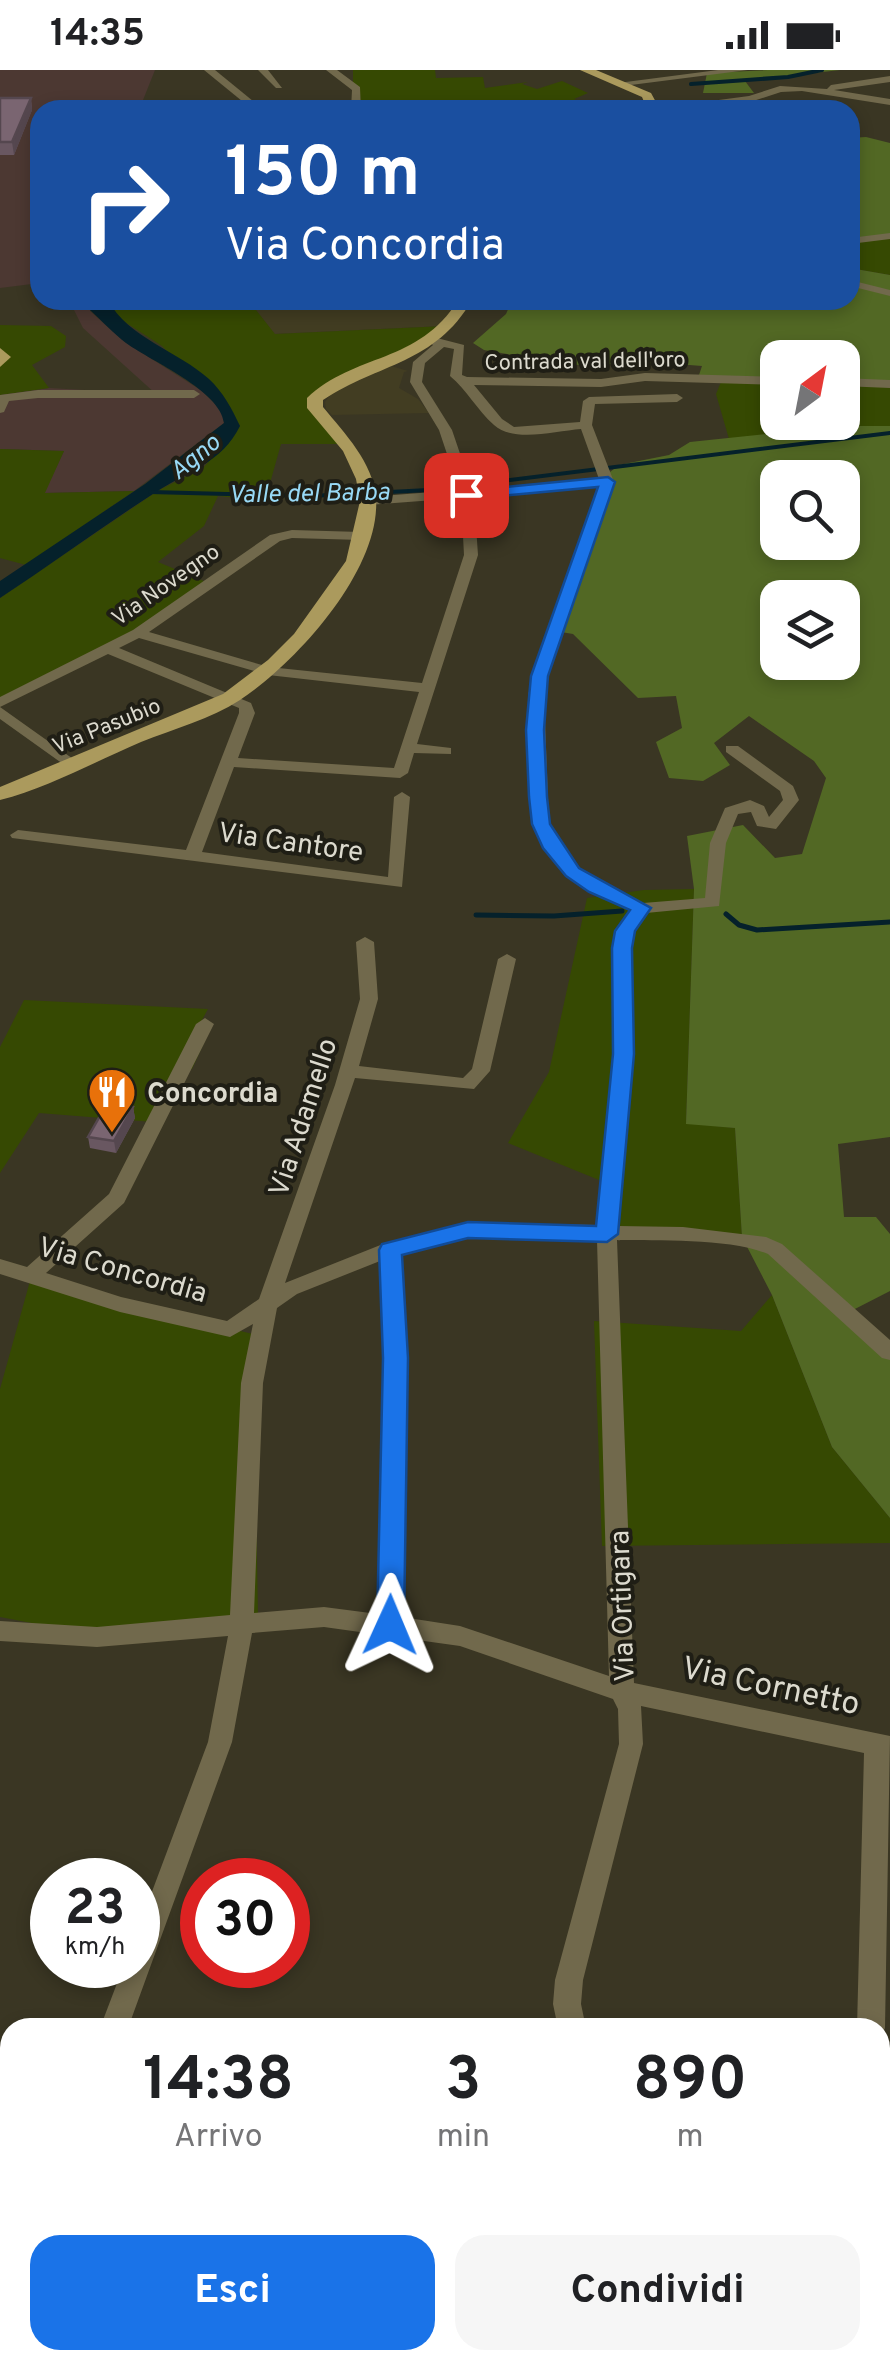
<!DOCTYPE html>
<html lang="it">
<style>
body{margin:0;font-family:Overpass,sans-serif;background:#f6f6f6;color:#202124;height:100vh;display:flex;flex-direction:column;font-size:38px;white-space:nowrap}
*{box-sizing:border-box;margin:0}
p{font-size:32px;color:#757577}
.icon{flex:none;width:55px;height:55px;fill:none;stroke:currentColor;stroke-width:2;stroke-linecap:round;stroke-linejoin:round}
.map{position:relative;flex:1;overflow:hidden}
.details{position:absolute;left:0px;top:1948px;width:890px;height:352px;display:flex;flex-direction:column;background:#fff;border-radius:30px 30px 0 0;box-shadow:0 5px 15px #0003}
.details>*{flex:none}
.guide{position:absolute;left:30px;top:30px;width:830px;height:210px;border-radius:30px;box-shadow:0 5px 15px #0003;background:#1a4fa0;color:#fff;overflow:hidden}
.needle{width:65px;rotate:32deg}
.tools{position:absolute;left:760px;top:270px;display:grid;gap:20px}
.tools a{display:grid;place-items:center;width:100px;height:100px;border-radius:20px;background:#fff;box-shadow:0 5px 15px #0003;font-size:50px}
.speed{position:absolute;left:30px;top:1788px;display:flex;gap:20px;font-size:50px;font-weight:700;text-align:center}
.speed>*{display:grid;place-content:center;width:130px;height:130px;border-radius:50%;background:#fff;box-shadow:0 5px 15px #0003;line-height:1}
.speed small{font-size:25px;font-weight:400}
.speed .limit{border:15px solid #d22;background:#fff;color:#111}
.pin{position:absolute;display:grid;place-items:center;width:85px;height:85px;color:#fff;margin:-42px;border-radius:20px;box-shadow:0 5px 15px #0006}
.me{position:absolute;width:110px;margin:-55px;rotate:1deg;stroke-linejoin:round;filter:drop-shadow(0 0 8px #0008)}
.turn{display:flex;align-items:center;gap:35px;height:210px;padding:0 30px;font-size:45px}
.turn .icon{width:130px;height:130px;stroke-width:2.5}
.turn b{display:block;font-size:70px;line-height:85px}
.eta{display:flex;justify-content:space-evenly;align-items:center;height:170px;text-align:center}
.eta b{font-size:60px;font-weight:700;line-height:70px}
.action{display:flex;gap:20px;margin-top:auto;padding:20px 30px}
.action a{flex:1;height:115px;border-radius:30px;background:#1a73e8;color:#fff;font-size:40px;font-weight:700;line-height:115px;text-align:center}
.action a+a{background:#f6f6f6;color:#202124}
.status{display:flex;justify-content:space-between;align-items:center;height:70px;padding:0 50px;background:#fff;direction:ltr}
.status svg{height:28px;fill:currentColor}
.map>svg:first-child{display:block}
</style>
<div class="status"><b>14:35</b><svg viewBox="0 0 49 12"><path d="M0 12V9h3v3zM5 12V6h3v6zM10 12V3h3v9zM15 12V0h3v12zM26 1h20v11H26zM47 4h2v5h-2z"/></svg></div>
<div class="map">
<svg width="890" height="2298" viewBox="0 0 890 2298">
<rect width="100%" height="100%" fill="#3a3623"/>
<!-- industrial -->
<g fill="#4c3832">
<path d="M0,0h155l-16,40h-99v173l-40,5z"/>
<path d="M69,230h22l-1,11 35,31 77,49 20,20 2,12 -90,68 -90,2 20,-42 -64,-2v-54l49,-7 107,6 -73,-66z"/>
</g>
<!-- built -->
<g fill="#423d22">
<path d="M248,230h215l-18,26 -171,8z"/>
<path d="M391,296l17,5 -4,1 -5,16 19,11 11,14 -97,2 -6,-6 -1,-7 7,-10z"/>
</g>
<!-- green -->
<g fill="#364902">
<path d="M353,0h82l1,8 47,-1 2,11 43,-6 -6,2 15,5 25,-8 26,12 -14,6 29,11h-175l-16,-5 -3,5h-56z"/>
<path d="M890,165v40l-40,-7v-29z"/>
<path d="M108,230h140l27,34 170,-8 -129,72 31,46h-66l-16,57 -47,-5 -14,30 -46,36 53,22 -43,31 -168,86v-103l159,-108 44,-22 37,-42 -78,-80 -45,-29z"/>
<path d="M0,255l51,1 15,10 -1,11 -33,18 17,23 -49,7z"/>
<path d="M721,312l56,1 1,39h64l1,-38 47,2v40h-45l-116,13 -13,-45z"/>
<path d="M0,379l64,2 -19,42 89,-2 -108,74 -26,-7z"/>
<path d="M694,819l-8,234 49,5 7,109 -123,-11 -20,-46 -91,-37 41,-71 38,-174 57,-8z"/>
<path d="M24,930l184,9 -12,22 12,3 -16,35 -16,6 -23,47 -114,-9 -39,60v-126z"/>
<path d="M30,1211l235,56 -9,151 2,132 -184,11 -74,-14v-228z"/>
<path d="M772,1225l60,152 58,71v25l-288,3 -8,-225 147,10z"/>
</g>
<!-- forest -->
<g fill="#526824" fill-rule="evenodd">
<path d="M768,0h72l-95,11 9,12h-51l4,-20z"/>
<path d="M866,67l24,6v92l-40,4v-101z"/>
<path d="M850,198l40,7v111l-47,-2 -1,-26h-64l-1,25 -80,-2 5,-15 -38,-3 -94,2 -86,-15 -11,-7 33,-29 6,-14h338z"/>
<path d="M845,356h45v711l-52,7 6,73h32l14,17v57l-39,20 39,42v165l-58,-71 -60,-152 -30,-58 -7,-109 -49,-4 8,-235 -7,-53 56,-11 32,33 27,-4 24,-76 -12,-17 -65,-45 -35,27 16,22 -27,16 -34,-3 -13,-36 26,-14 -6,-32 -38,2 -65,-64 -18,-3 4,-17 15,-18 27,-93 10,-9 -4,-10 3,-12 9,-7 50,-10 21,-13zM778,408h64v64h-64zM778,528h64v64h-64z"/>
</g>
<!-- water -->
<path fill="#05212b" d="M91,230h17c20,38 70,51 101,79 14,13 23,30 31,47 -18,37 -52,45 -84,66 -53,34 -104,72 -156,106v-17l145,-97 79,-61c-4,-33 -72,-61 -98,-80 -12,-9 -24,-22 -36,-33z"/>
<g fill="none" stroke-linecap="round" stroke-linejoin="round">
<!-- stream-far1 -->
<g stroke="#05212b" stroke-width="4">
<path d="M691,14l97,-7 34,-7"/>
<path d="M624,40l16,-7"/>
<path d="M150,422l160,4 119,-6 461,-57"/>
</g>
<!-- stream -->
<g stroke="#05212b" stroke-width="5">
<path d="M726,844l13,11 18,5 133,-8"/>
<path d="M476,845l78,1 68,-5"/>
</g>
<!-- minor -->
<g fill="#71694c" fill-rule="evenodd">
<path d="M204,0h11l49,40h-11z"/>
<path d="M258,0h10l14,18h-6z"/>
<path d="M326,0h11l23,17 1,23h-10l1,-20z"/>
<path d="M718,0h30l-125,16 -5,-3z"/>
<path d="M890,6v6l-56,8 56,9v6l-88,-14 -21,1 -31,10 -107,8 106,-14 31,-10 47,3 4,-4z"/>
<path d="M890,163v6l-40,5v-6z"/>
<path d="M850,210l40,10v6l-40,-10z"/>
<path d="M433,267l31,8 -2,30 5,2 134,2 44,-6 133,4v8l-133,-4 -44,6 -127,-2 28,34 12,8 66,-5 3,-21 6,-4 88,-3 6,4 -6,4 -82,2 -3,21 22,57 -62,175 -8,38 5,129 11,22 18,22 38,22 27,13 62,-5 5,-55 15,-35 25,-8 14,6 5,11 14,-17 -3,-9 -54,-39v-6h12l55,40 6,14 -23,29 -19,-3 -6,-14 -13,2 -12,29 -7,63 -73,7 -12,18 -3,17 2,106 -15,172 65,1 83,10 16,7 108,96v20l-8,-2 -114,-104c-38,-16 -109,-13 -151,-14l17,443 256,53 -5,292 -5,10v-10h-23l7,-275 -223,-47 2,38 -60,236 -2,24 5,24h-28l-5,-24 2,-24 64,-236 -1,-35 -5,-10 -153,-53 -136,-19 -72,6 -20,109 -104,286h-28l24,-63h14v-36l70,-187 20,-106 -131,11 -97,-6v-20l97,6 133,-12 11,-232 12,-59 -23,13 -110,-25 -120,-38v-15l27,8 82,-73 87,-170 9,-6 9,6 -90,179 -78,70 75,24 106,24 32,-22 76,-214 25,-86 -4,-57 9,-5 9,5 4,57 -19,67 104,12 9,-9 26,-110 9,-5 9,5 -26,112 -16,18 -119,-11 -70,205 98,-39 85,-21 130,2 17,-171 -2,-106 3,-17 15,-21 -65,-34 -22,-29 -11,-23 -5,-129 10,-38 61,-170 -125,10 4,58 -61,189 34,4v6l-37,-1 -6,20 -8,5 -166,-11 -32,85 186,25 6,-80 8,-5 8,5 -8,90 -390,-49 -2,-3 8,-5 168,20 53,-137v-5l-131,-54 -108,53 76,54v6l-6,2 -70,-50v-22l133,-67 137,-95 22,-5 69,2 7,4 -7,4 -69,-2 -12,3 -131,91 120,35 153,16 42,-128 -3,-57 -93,7 -7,-4 7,-4 91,-7 -20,-60 -29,-48 3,-20 20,-17 -6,-4zM444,277l10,2 -4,27c17,14 27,34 44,49 20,18 61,6 87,4l18,50 -127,10 -20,-59 -30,-48 3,-19zM139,568l129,37 151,17 -25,76 -156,-10 17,-45 -4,-10 -132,-55zM468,1167l129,3 12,436 -149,-50 -58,-9 5,-259 -7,-104zM380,1191l5,97 -7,256 -54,-7 -70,6 9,-230 14,-75 20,-14z"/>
<path d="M842,308l48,2v8l-48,-2z"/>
<path d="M38,320h156l6,4 -6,4h-156l-29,3 -5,11 -4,1v-18z"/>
<path d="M880,2017l10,4v37l-10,-4z"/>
<path d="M890,2142v30l-10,2v-30z"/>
<path d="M10,2206v51l-10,4v-51z"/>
<path d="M574,2290h31l-3,8h-31z"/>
</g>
<!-- major -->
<g fill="#ab9a5d" fill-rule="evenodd">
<path d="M580,0h16l55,23 6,11 -3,6h-12l3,-6 -3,-7z"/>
<path d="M458,230h14c-37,64 -93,63 -149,100v7c22,27 50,55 53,91 5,72 -80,165 -136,202 -29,19 -67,29 -99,42 -45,19 -93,46 -141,58v-13l223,-93 45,-34 26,-26 52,-73 14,-60 -4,-22 -13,-28 -36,-43v-10c47,-45 112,-34 151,-98z"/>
<path d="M0,278l11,9 -11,10z"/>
</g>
</g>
<!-- wall -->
<g fill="#695761">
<path d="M0,28h31l1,12 -18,45h-14z"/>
<path d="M133,1037l2,11 -19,35 -26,-5 -2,-11z"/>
</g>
<!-- shaded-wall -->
<g fill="#55474f">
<path d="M31,28l1,12 -18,45 -2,-13z"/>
<path d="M133,1037l2,11 -19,35 -2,-12z"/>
</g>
<!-- building -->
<g fill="#7a6571" stroke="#55474f" stroke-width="2.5">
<path d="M0,28h31l-19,44h-12z"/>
<path d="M108,1032l25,5 -19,34 -26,-4z"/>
</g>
<!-- route -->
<path fill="#1a73e8" stroke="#114b97" stroke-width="2.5" d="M608,407l7,5 -67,194 -4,54 3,67 3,27 29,44 72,40 -16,23 -3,17 2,106 -16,180 -11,8 -139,-4 -66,17 6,103 -4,267 -4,8 -10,3 -9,-3 -4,-8 6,-267 -4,-108 3,-6 86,-22 128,4 17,-172 -1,-106 3,-17 15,-21 -41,-18 -23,-16 -23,-28 -11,-24 -3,-27 -3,-67 5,-54 67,-189 -132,12 -7,-4 7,-4z"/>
<!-- icons -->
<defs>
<g id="restaurant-pin" transform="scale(2.5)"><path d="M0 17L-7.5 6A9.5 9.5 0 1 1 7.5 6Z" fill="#e8710a" stroke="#1f1e15"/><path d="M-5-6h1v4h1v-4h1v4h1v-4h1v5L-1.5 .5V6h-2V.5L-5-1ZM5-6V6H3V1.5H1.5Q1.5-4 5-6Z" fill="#fff"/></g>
</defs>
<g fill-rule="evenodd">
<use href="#restaurant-pin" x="112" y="1022"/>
</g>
<g text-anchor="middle" stroke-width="8" stroke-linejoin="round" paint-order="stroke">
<!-- far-street labels -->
<g font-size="22" fill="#dcdace" stroke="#1f1e15">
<text transform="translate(585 290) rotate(-1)" y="8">Contrada val dell'oro</text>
<text transform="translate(165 514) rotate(-35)" y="8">Via Novegno</text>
<text transform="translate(106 655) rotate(-22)" y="8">Via Pasubio</text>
</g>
<!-- far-water labels -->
<g font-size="25" font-style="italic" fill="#98d9f5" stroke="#1f1e15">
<text transform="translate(194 386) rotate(-39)" y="9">Agno</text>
<text transform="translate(309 422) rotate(-1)" y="9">Valle del Barba</text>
</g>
<!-- street labels -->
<g font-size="28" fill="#dcdace" stroke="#1f1e15">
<text transform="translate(291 771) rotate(8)" y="10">Via Cantore</text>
<text transform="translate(302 1047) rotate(-72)" y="10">Via Adamello</text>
<text transform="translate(123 1199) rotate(16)" y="10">Via Concordia</text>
<text transform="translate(621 1536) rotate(-92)" y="10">Via Ortigara</text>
</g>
<!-- poi labels -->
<g font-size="28" font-weight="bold" fill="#dcdace" stroke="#1f1e15" text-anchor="start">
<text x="147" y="1032">Concordia</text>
</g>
<!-- near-street labels -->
<g font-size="32" fill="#dcdace" stroke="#1f1e15">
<text transform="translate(771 1615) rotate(12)" y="11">Via Cornetto</text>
</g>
</g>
</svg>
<div class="tools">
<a><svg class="needle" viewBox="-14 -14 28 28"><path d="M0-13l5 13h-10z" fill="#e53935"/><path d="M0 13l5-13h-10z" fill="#757577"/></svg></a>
<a><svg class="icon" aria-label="search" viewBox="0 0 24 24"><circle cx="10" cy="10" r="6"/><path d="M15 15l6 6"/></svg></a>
<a><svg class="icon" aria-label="layers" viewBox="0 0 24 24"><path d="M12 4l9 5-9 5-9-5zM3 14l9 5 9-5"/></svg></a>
</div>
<div class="speed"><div>23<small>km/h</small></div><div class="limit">30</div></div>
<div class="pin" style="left:466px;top:425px;background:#d93025"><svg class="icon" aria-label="arrive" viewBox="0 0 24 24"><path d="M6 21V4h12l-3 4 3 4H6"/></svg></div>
<svg class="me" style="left:390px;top:1555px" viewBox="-20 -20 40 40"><path d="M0-17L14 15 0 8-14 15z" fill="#1a73e8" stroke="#fff" stroke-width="4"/></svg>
<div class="guide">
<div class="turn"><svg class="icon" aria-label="right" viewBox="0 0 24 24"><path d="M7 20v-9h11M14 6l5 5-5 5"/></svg><div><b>150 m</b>Via Concordia</div></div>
</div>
<section class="details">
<div class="eta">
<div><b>14:38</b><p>Arrivo</p></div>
<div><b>3</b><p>min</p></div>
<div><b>890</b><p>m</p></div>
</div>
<div class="action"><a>Esci</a><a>Condividi</a></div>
</section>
</div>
